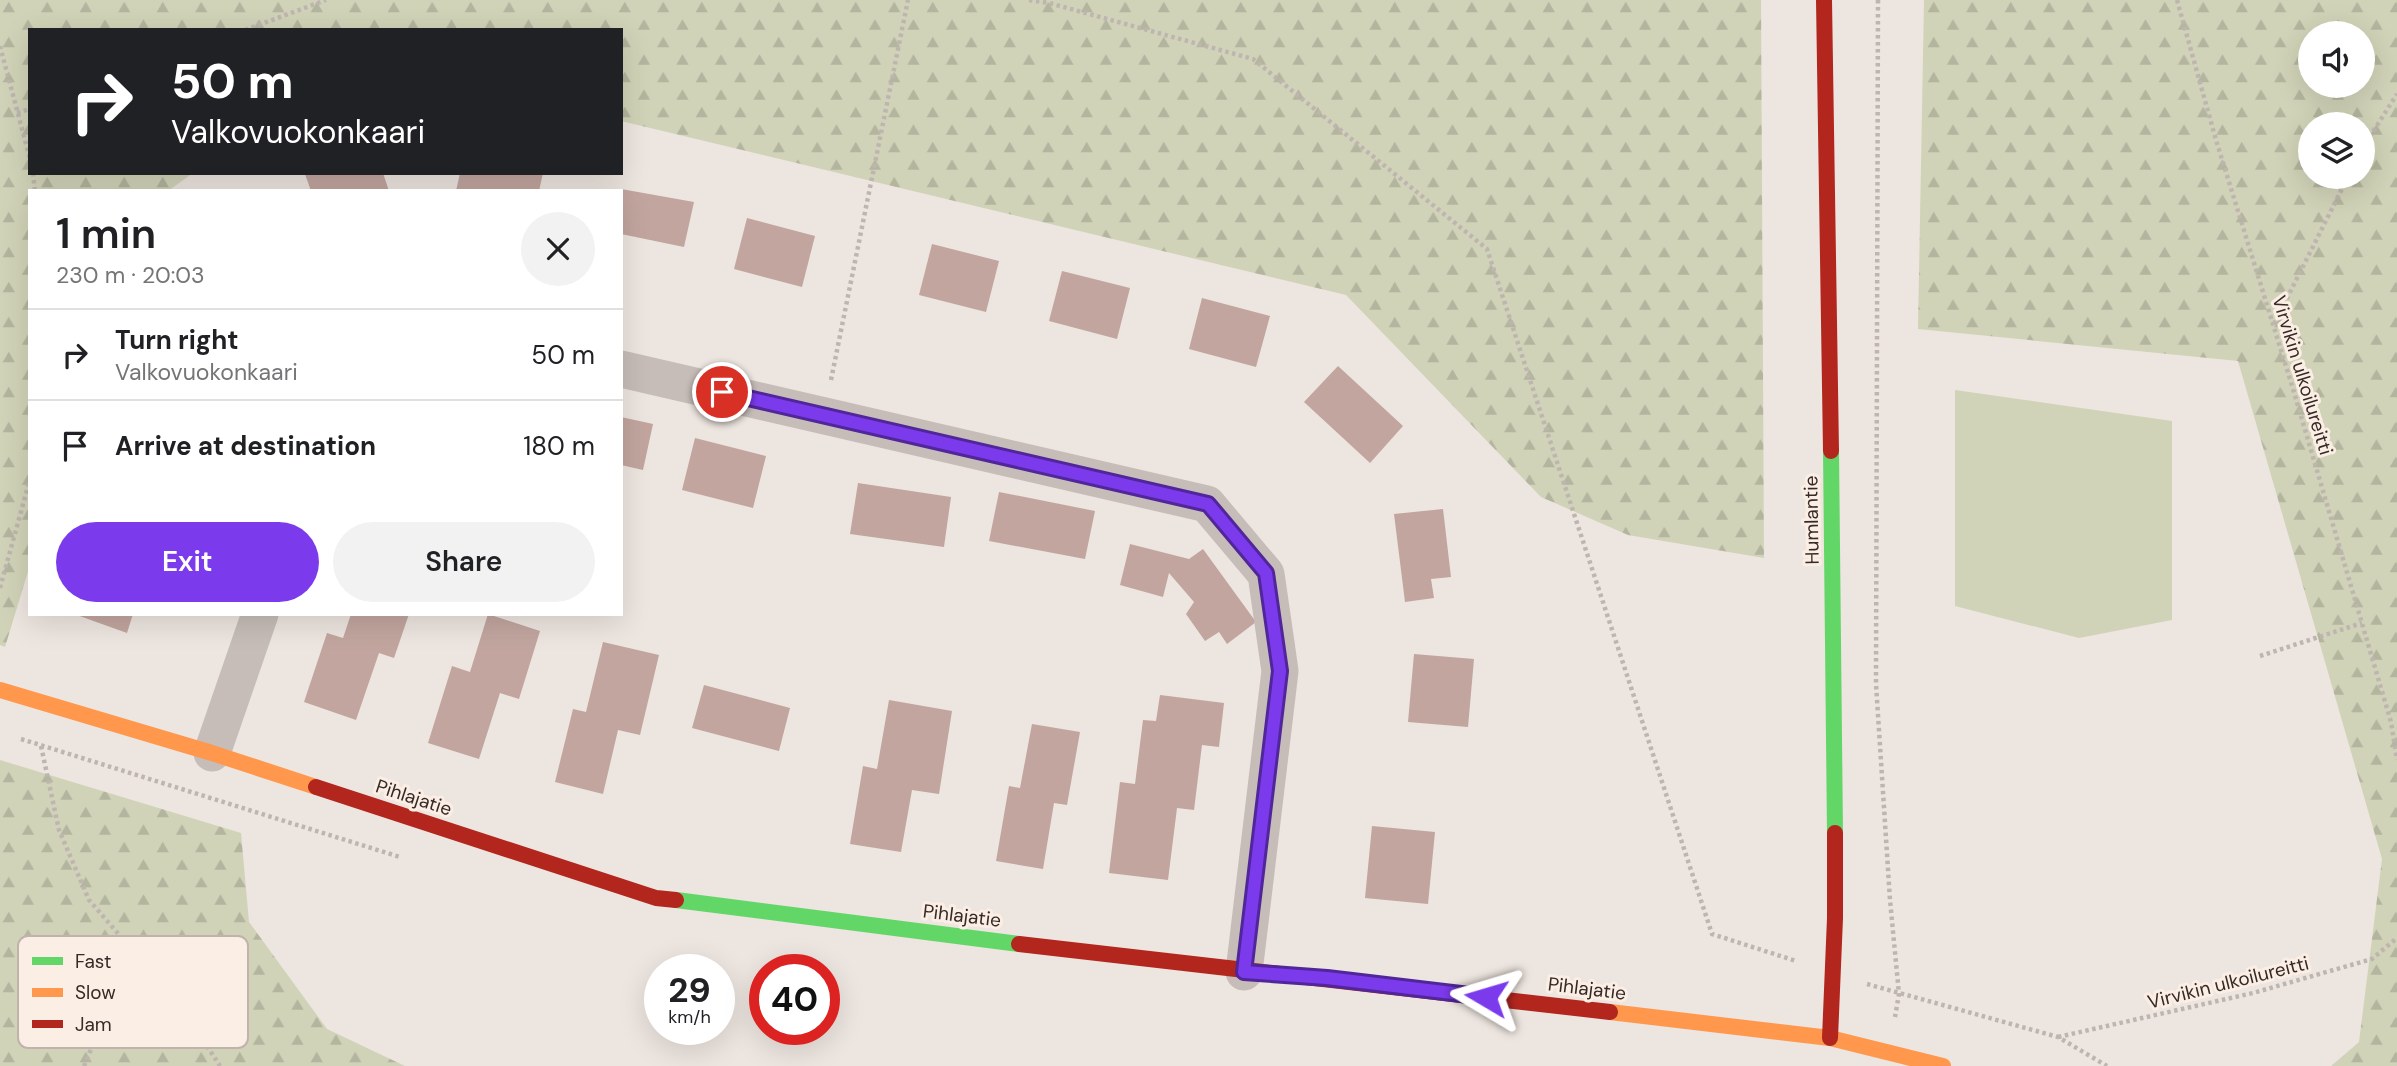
<!DOCTYPE html>
<meta charset="utf-8">
<style>
body{margin:0;font-family:"DM Sans",sans-serif;background:#f2f2f2;color:#202124;height:100vh;display:flex;flex-direction:column;font-size:26px;white-space:nowrap}
*{box-sizing:border-box;margin:0}
p{font-size:23px;color:#757577}
.icon{flex:none;width:38px;height:38px;fill:none;stroke:currentColor;stroke-width:2;stroke-linecap:round;stroke-linejoin:round}
.map{position:relative;flex:1;overflow:hidden}
.panel{position:absolute;left:28px;top:189px;width:595px;height:427px;display:flex;flex-direction:column;background:#fff;border-radius:0px;box-shadow:0 7px 28px #0002}
.panel>*{flex:none}
.top-card{position:absolute;left:28px;top:28px;width:595px;height:147px;border-radius:0px;box-shadow:0 7px 28px #0002;background:#202124;color:#fff;overflow:hidden}
.buttons{position:absolute;left:2298px;top:21px;display:grid;gap:14px}
.buttons a{display:grid;place-items:center;width:77px;height:77px;border-radius:50%;background:#fff;box-shadow:0 7px 28px #0002;font-size:35px}
.speed{position:absolute;left:644px;top:954px;display:flex;gap:14px;font-size:35px;font-weight:700;text-align:center}
.speed>*{display:grid;place-content:center;width:91px;height:91px;border-radius:50%;background:#fff;box-shadow:0 7px 28px #0002;line-height:1}
.speed small{font-size:18px;font-weight:400}
.speed .limit{border:10px solid #d22;background:#fff;color:#111}
.pin{position:absolute;display:grid;place-items:center;width:60px;height:60px;color:#fff;margin:-30px;border:4px solid #fff;border-radius:50%;box-shadow:0 2px 7px #0007}
.me{position:absolute;width:77px;margin:-38px;rotate:277deg;stroke-linejoin:round;filter:drop-shadow(0 0 5px #0008)}
.turn{display:flex;align-items:center;gap:24px;height:147px;padding:0 28px;font-size:32px}
.turn .icon{width:91px;height:91px;stroke-width:2.5}
.turn b{display:block;font-size:49px;line-height:60px}
.round{display:grid;place-items:center;flex:none;width:74px;height:74px;border-radius:37px;background:#f2f2f2}
.overview{display:flex;align-items:center;justify-content:space-between;height:119px;padding:0 28px}
h1{font-size:42px;font-weight:600;line-height:52px}
.action{display:flex;gap:14px;margin-top:auto;padding:14px 28px}
.action a{flex:1;height:80px;border-radius:42px;background:#7c3aed;color:#fff;font-size:28px;font-weight:600;line-height:80px;text-align:center}
.action a+a{background:#f2f2f2;color:#202124}
ul{padding:0;list-style:none}
li{display:flex;align-items:center;gap:21px;height:91px;padding:0 28px;border-top:2px solid #e0e0e0}
li div{flex:1}
li b{display:block;font-size:26px}
li em{font-style:normal}
.map>svg:first-child{display:block}
</style>
<div class="map">
<svg width="2397" height="1066" viewBox="0 0 2397 1066">
<defs>
<pattern id="forest-firs" width="22" height="20" patternUnits="userSpaceOnUse" patternTransform="scale(1.75)"><rect width="22" height="20" fill="#d1d3b8"/><path d="M5 1l3.5 6h-7zM16 11l3.5 6h-7z" fill="#b4b59e"/></pattern>
</defs>
<rect width="100%" height="100%" fill="#ede5df"/>
<!-- forest -->
<g fill="url(#forest-firs)" fill-rule="evenodd">
<path d="M0,0h1761l3,558 -136,-23 -87,-38 -195,-202 -725,-174v-91h-591v143h163l-25,18h-138v374l-25,82 -5,-2z"/>
<path d="M1924,0h473v1066h-66l28,-24 23,-183 -144,-498 -320,-32zM2310,33h52v53h-52zM2310,124h52v53h-52z"/>
<path d="M0,760l241,73 8,89 78,107 78,37h-405z"/>
</g>
<!-- green -->
<path fill="#d1d3b8" d="M1955,390l217,31v199l-93,18 -124,-32z"/>
<!-- building -->
<g fill="#c2a59f">
<path d="M383,173l6,18h-78l-6,-17z"/>
<path d="M460,173h83l-4,18h-83z"/>
<path d="M621,189l73,13 -10,45 -63,-13z"/>
<path d="M747,218l68,18 -13,51 -68,-18z"/>
<path d="M932,244l67,17 -13,51 -67,-17z"/>
<path d="M1062,271l68,17 -13,51 -68,-18z"/>
<path d="M1202,298l68,18 -14,51 -67,-18z"/>
<path d="M1338,366l65,60 -33,37 -66,-61z"/>
<path d="M621,417l32,7 -10,46 -22,-5z"/>
<path d="M695,438l71,18 -13,52 -71,-18z"/>
<path d="M858,483l93,14 -7,50 -94,-13z"/>
<path d="M999,492l96,19 -10,48 -96,-18z"/>
<path d="M1443,509l8,68 -20,2 3,19 -29,4 -11,-88z"/>
<path d="M1130,544l59,15 14,-10 53,73 -29,22 -8,-12 -14,9 -19,-27 8,-12 -25,-29 -6,24 -43,-12z"/>
<path d="M74,614h59l-6,19z"/>
<path d="M351,614h58l-15,44 -15,-5 -23,67 -52,-18 23,-69 16,5z"/>
<path d="M488,614l52,17 -21,68 -19,-6 -21,66 -51,-16 24,-77 18,6z"/>
<path d="M603,642l56,13 -19,80 -22,-5 -15,64 -48,-12 18,-73 13,3z"/>
<path d="M1414,654l60,5 -6,68 -60,-5z"/>
<path d="M704,685l86,23 -11,43 -87,-23z"/>
<path d="M1160,695l64,8 -5,44 -17,-2 -8,65 -17,-2 -9,72 -59,-7 11,-91 15,2 8,-64 13,1z"/>
<path d="M889,700l63,11 -13,83 -27,-4 -11,62 -51,-8 13,-78 14,3z"/>
<path d="M1032,724l48,8 -13,73 -13,-2 -11,66 -47,-8 13,-75 11,2z"/>
<path d="M1372,826l63,6 -7,72 -63,-6z"/>
</g>
<g fill="none" stroke-linecap="round" stroke-linejoin="round">
<!-- path -->
<g stroke="#bfb5b0" stroke-width="4.5" stroke-dasharray="3.5 3.5" stroke-linecap="butt">
<path d="M1029,0l20,3 204,56 234,190 225,685 84,27"/>
<path d="M1878,0l-2,684 14,216 9,94 -4,23"/>
<path d="M2177,0l39,140 77,249 98,333 6,38"/>
<path d="M245,30l81,-30"/>
<path d="M0,46l30,113"/>
<path d="M17,113l13,-4"/>
<path d="M2362,149l35,-55"/>
<path d="M33,173l2,18"/>
<path d="M2274,324l74,-147"/>
<path d="M831,380l77,-380"/>
<path d="M0,588l30,-109"/>
<path d="M2260,656l102,-33"/>
<path d="M21,739l379,118"/>
<path d="M41,746l18,84 30,70 91,105 40,61"/>
<path d="M1867,984l191,53 49,29"/>
<path d="M2058,1037l195,-44 119,-34 25,-21"/>
<path d="M84,1066l48,-115"/>
</g>
<!-- street -->
<g stroke="#c6bdb8" stroke-width="37">
<path d="M621,369l586,135 59,70 14,97 -36,301"/>
<path d="M212,753l48,-139"/>
</g>
<!-- fast -->
<g stroke="#63d668" stroke-width="16">
<path d="M1831,451l4,382"/>
<path d="M676,900l343,44"/>
</g>
<!-- slow -->
<g stroke="#ff974d" stroke-width="16">
<path d="M0,690l212,63 104,34"/>
<path d="M1610,1012l220,26 113,28"/>
</g>
<!-- jam -->
<g stroke="#b3261e" stroke-width="16">
<path d="M1824,0l7,451"/>
<path d="M316,787l340,111 20,2"/>
<path d="M1019,944c197,24 394,44 591,68"/>
<path d="M1830,1038l5,-120v-85"/>
</g>
</g>
<g fill="none" stroke-linecap="round" stroke-linejoin="round">
<!-- route casing -->
<g stroke="#51269a" stroke-width="18">
<path id="route" d="M722,392l486,112 58,69 14,98 -36,301 83,6 159,19"/>
</g>
<!-- route -->
<use href="#route" stroke="#7c3aed" stroke-width="12"/>
</g>
<g text-anchor="middle" stroke-width="6" stroke-linejoin="round" paint-order="stroke">
<!-- street labels -->
<g font-size="19" fill="#372926" stroke="#fbeee5">
<text transform="translate(2303 375) rotate(73)" y="7">Virvikin ulkoilureitti</text>
<text transform="translate(1811 520) rotate(-91)" y="7">Humlantie</text>
<text transform="translate(414 797) rotate(18)" y="7">Pihlajatie</text>
<text transform="translate(962 915) rotate(7)" y="7">Pihlajatie</text>
<text transform="translate(2228 982) rotate(-14)" y="7">Virvikin ulkoilureitti</text>
<text transform="translate(1587 988) rotate(7)" y="7">Pihlajatie</text>
</g>
</g>
<!-- legend -->
<rect x="18" y="936" width="230" height="112" rx="10" fill="#fbeee5" stroke="#c0b3ac" stroke-width="2"/>
<rect x="32" y="957" width="31" height="8" fill="#63d668"/>
<rect x="32" y="988" width="31" height="9" fill="#ff974d"/>
<rect x="32" y="1020" width="31" height="8" fill="#b3261e"/>
<g font-size="19" fill="#372926">
<text x="75" y="968">Fast</text>
<text x="75" y="999">Slow</text>
<text x="75" y="1031">Jam</text>
</g>
</svg>
<div class="buttons">
<a><svg class="icon" aria-label="sound" viewBox="0 0 24 24"><path d="M4 9h4l5-4v14l-5-4H4zM17 9q2 3 0 6"/></svg></a>
<a><svg class="icon" aria-label="layers" viewBox="0 0 24 24"><path d="M12 4l9 5-9 5-9-5zM3 14l9 5 9-5"/></svg></a>
</div>
<div class="speed"><div>29<small>km/h</small></div><div class="limit">40</div></div>
<div class="pin" style="left:722px;top:392px;background:#d93025"><svg class="icon" aria-label="arrive" viewBox="0 0 24 24"><path d="M6 21V4h12l-3 4 3 4H6"/></svg></div>
<svg class="me" style="left:1486px;top:997px" viewBox="-20 -20 40 40"><path d="M0-17L14 15 0 8-14 15z" fill="#7c3aed" stroke="#fff" stroke-width="4"/></svg>
<div class="top-card">
<div class="turn"><svg class="icon" aria-label="right" viewBox="0 0 24 24"><path d="M7 20v-9h11M14 6l5 5-5 5"/></svg><div><b>50 m</b>Valkovuokonkaari</div></div>
</div>
<section class="panel">
<div class="overview"><div><h1>1 min</h1><p>230 m · 20:03</p></div><a class="round"><svg class="icon" aria-label="close" viewBox="0 0 24 24"><path d="M6 6l12 12M18 6L6 18"/></svg></a></div>
<ul>
<li><svg class="icon" aria-label="right" viewBox="0 0 24 24"><path d="M7 20v-9h11M14 6l5 5-5 5"/></svg><div><b>Turn right</b><p>Valkovuokonkaari</p></div><em>50 m</em></li>
<li><svg class="icon" aria-label="arrive" viewBox="0 0 24 24"><path d="M6 21V4h12l-3 4 3 4H6"/></svg><div><b>Arrive at destination</b></div><em>180 m</em></li>
</ul>
<div class="action"><a>Exit</a><a>Share</a></div>
</section>
</div>
